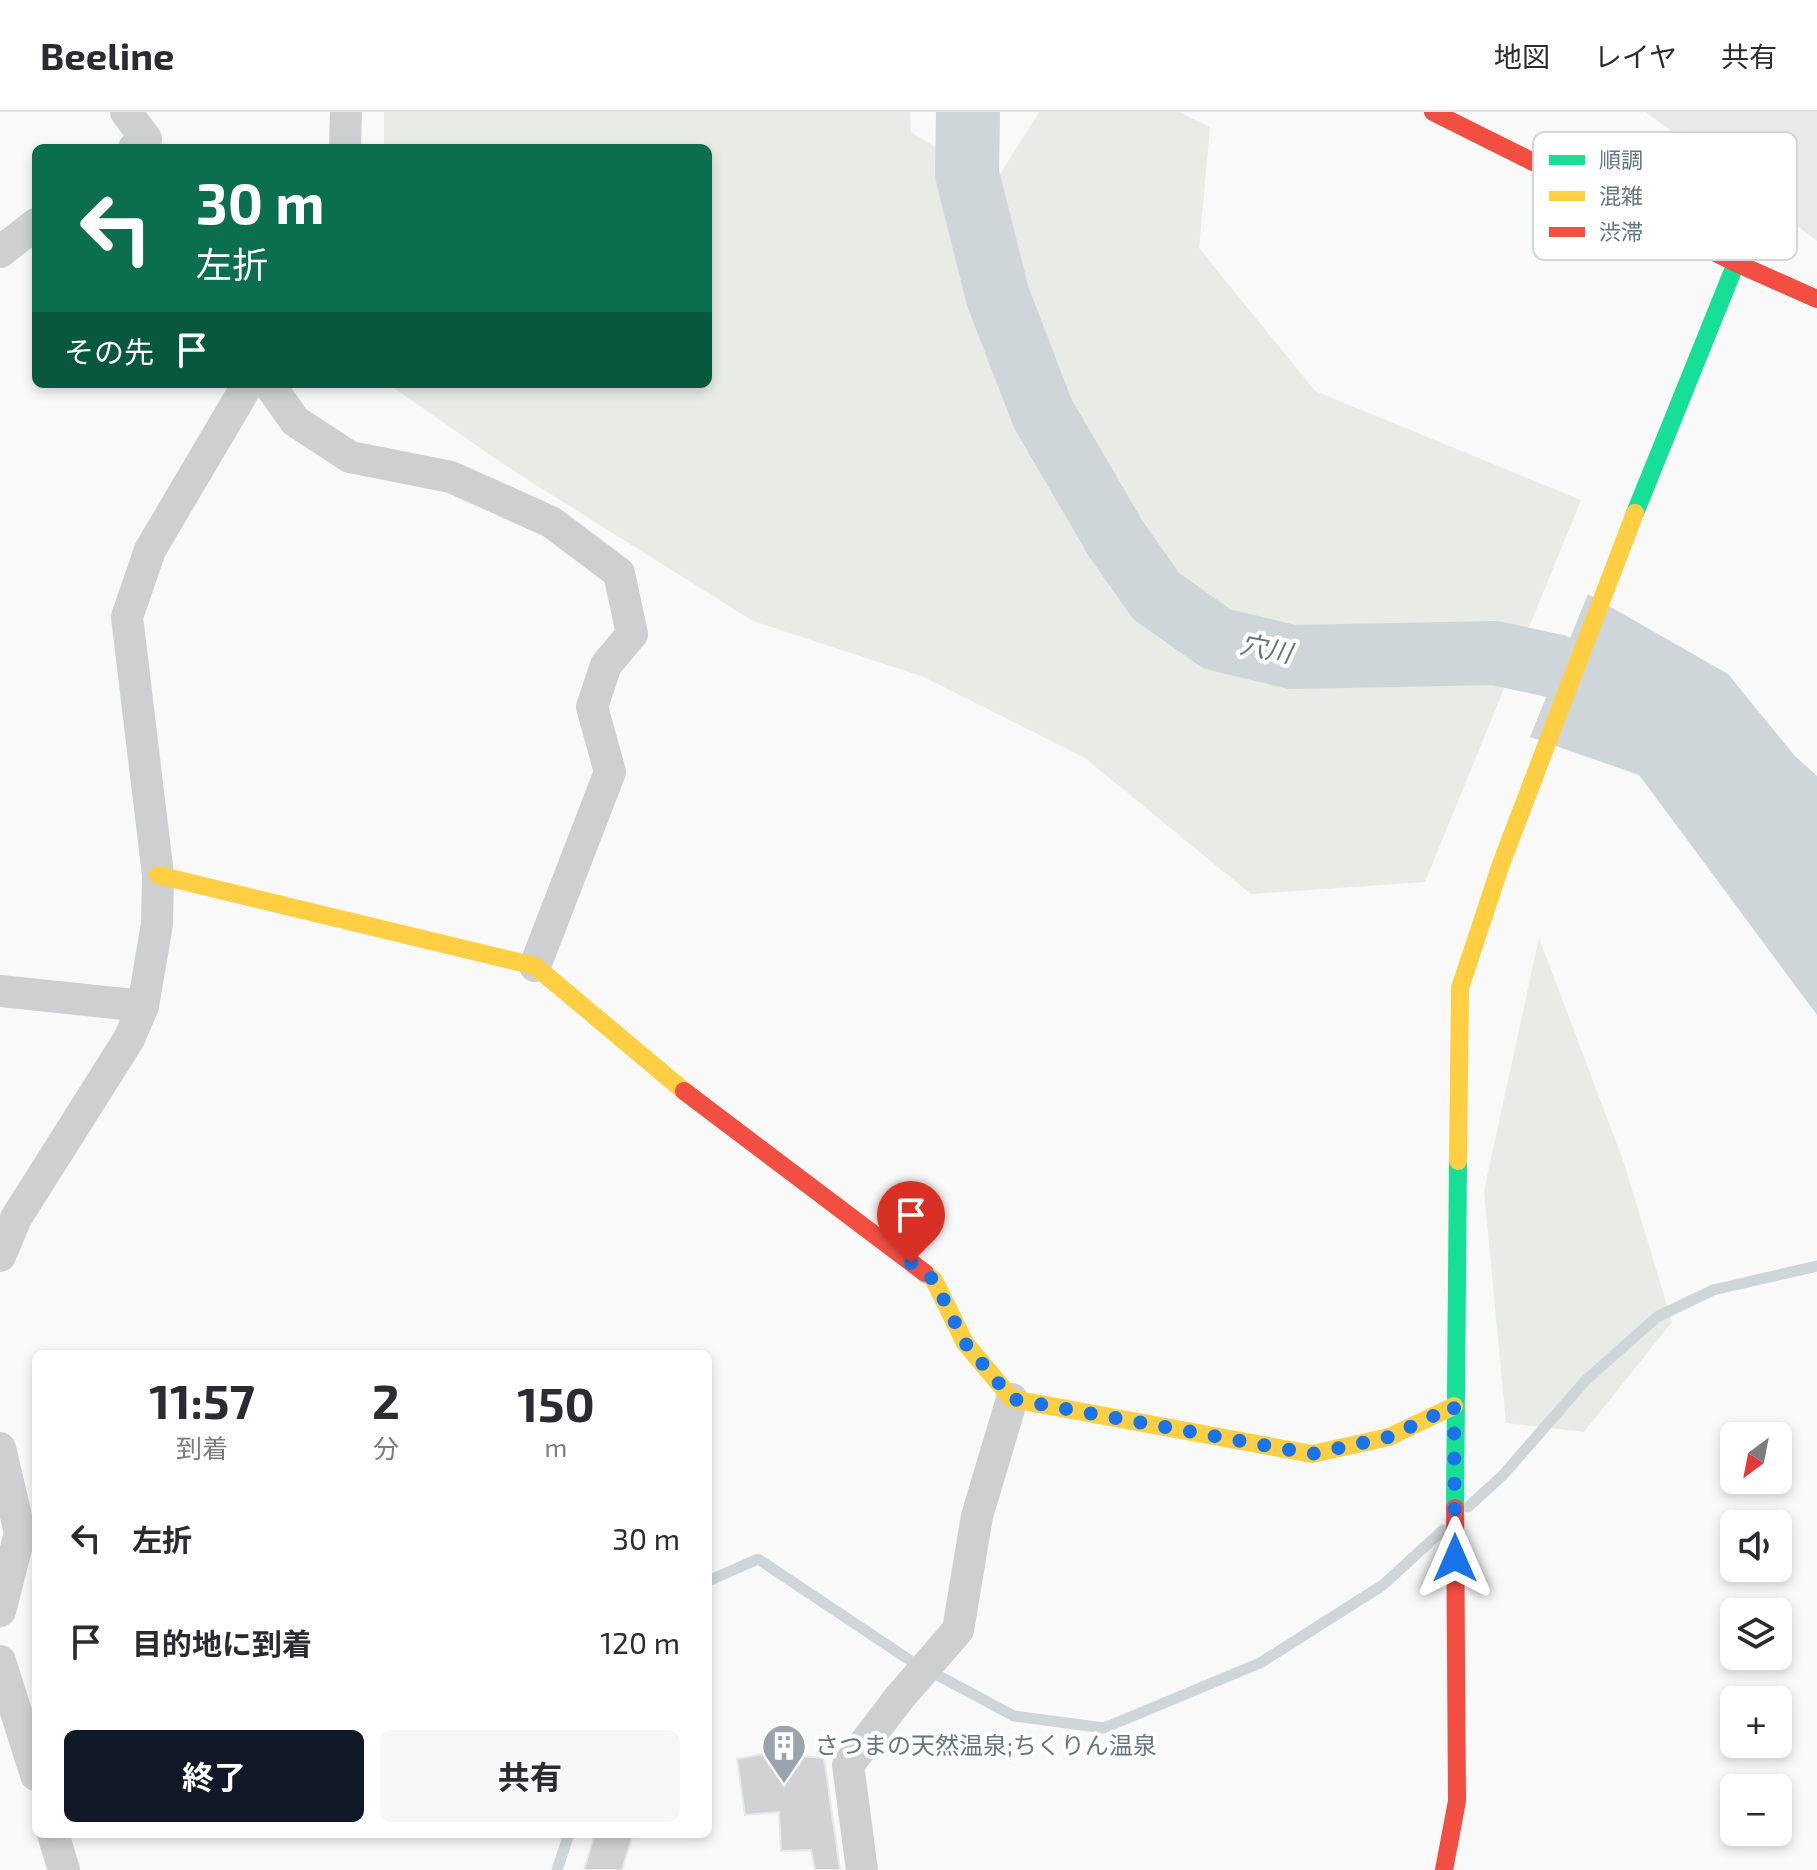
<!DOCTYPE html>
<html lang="ja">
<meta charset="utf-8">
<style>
body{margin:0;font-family:"Exo 2","Noto Sans JP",sans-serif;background:#f7f7f7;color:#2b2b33;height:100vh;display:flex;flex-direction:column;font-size:30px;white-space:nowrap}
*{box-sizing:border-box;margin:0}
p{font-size:26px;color:#7c7c81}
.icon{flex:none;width:44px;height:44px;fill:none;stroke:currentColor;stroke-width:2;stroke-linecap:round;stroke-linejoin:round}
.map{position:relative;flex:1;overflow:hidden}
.panel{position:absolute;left:32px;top:1238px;width:680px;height:488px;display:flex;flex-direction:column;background:#fff;border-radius:12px;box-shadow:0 4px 12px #0003}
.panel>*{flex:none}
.hud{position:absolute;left:32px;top:32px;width:680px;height:244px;border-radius:12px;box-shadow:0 4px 12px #0003;background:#0b6e4f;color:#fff;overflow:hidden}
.needle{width:52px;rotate:212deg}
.buttons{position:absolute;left:1720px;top:1310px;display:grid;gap:16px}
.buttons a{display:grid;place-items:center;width:72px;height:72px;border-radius:12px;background:#fff;box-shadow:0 4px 12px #0003;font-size:40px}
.pin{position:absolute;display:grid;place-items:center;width:68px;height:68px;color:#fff;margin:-82px -34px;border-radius:50% 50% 50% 0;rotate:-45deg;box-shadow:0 0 8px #0007}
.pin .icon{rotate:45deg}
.me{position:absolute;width:88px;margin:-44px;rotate:0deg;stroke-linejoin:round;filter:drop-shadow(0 0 6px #0008)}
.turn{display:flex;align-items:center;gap:28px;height:168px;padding:0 32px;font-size:36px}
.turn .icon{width:104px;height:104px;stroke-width:2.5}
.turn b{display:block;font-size:56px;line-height:68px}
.then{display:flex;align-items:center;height:76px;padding:0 32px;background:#0003;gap:16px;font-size:30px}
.eta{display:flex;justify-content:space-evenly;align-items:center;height:136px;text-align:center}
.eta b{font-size:48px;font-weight:700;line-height:56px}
.button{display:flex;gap:16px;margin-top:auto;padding:16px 32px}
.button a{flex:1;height:92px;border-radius:12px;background:#111827;color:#fff;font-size:32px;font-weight:700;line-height:92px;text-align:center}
.button a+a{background:#f7f7f7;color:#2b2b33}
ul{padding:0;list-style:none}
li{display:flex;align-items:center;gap:24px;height:104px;padding:0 32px}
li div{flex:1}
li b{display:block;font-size:30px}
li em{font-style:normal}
header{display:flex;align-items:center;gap:48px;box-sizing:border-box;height:112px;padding:0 40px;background:#fff;border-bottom:2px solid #e1e1e2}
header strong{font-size:38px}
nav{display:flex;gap:44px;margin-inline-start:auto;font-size:28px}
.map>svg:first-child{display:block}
</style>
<header>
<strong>Beeline</strong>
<nav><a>地図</a><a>レイヤ</a><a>共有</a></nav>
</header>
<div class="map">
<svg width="1817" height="1758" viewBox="0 0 1817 1758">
<rect width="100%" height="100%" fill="#f9f9f9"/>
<!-- built -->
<path fill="#e8e9e9" d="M1646,0h171v129z"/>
<!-- green -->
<g fill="#e8ebe6">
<path d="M384,0h526l1,20 83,52 45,-72h140l31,15 -11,121 116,143 266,109 -156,382 -174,12 -166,-136 -161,-81 -171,-56 -244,-153 -121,-84h320v-236h-324z"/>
<path d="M1539,826l85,225 48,159 -88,110 -78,-9 -22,-232z"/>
</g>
<!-- water -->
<path fill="#ced6d9" d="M1588,482l140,80 66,81 23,21v239l-178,-240 -109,-38z"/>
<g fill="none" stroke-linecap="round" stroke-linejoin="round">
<!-- stream -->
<g stroke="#ced6d9" stroke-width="11">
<path d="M1468,1395l35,-32 83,-95 71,-63 56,-27 104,-24"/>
<path d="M708,1469l50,-22 153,102 103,55 90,12 156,-65 123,-78 60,-55"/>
<path d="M557,1758l12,-36"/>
</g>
<!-- river -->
<path stroke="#ced6d9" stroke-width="64" d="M968,0l-1,62 31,123 45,117 73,125 40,57 61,43 75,18 203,-4 60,13 77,34"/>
</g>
<!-- building -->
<g fill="#d0d2d3" stroke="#e8e8e8" stroke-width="2">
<path d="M798,1635l1,9 25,2 16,112h-25l-4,-20 -30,1 -2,-39 -34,3 -8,-56z"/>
<path d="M595,1722h38l-11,36h-38z"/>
</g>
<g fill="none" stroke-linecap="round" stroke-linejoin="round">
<!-- street -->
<g stroke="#cecfd0" stroke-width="32">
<path d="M126,0l20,27 -12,9"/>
<path d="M345,36l1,-36"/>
<path d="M0,140l36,-28"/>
<path d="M269,272l26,37 55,36 101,20 100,45 68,51 13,61 -26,31 -14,42 18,65 -75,194"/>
<path d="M0,879l143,15"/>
<path d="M0,1144l16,-38 113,-179 14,-33 14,-82 1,-49 -31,-258 23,-67 98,-166"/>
<path d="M0,1336l20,85 -20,78"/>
<path d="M0,1549l36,114"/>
<path d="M53,1722l11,36"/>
<path d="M862,1758l-14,-105 52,-68 58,-67 19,-114 35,-117"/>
</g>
<!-- fast -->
<g stroke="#16e098" stroke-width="18">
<path d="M1635,401l101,-250"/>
<path d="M1455,1396l3,-347"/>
</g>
<!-- slow -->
<g stroke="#ffcf43" stroke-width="18">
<path d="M158,763l377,91 149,125"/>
<path d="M1458,1049l2,-173 41,-124 134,-351"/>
<path d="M925,1161l9,7 31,63 47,56 300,55 77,-17 65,-31"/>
</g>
<!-- jam -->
<g stroke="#f24e42" stroke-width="18">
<path d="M1433,0l303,151 81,36"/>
<path d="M684,979l241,182"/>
<path d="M1444,1758l13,-69 -2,-293"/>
</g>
</g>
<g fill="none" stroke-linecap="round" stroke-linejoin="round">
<!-- route -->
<path stroke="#1a73e8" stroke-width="14" stroke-dasharray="0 25.2" d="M911,1151l23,17 31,63 47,56 300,55 77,-17 65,-31 1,152"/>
</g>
<!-- icons -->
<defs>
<g id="building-pin" transform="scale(2.3)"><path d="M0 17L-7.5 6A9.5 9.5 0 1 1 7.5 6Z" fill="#99a4ac" stroke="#fff"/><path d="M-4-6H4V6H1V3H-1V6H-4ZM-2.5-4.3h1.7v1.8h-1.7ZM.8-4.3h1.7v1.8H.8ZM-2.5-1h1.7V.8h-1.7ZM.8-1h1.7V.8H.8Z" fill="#fff"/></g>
</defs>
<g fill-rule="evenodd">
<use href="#building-pin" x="784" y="1634"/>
</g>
<g text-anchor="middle" stroke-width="8" stroke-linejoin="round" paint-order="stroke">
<!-- poi labels -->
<g font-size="24" fill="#657683" stroke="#fff" text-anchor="start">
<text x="815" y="1642">さつまの天然温泉;ちくりん温泉</text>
</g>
<!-- water labels -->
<g font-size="26" font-style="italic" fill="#60757c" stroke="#fff">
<text transform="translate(1266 537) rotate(11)" y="9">穴川</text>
</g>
</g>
<!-- legend -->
<rect x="1533" y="20" width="264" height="128" rx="12" fill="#fff" stroke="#d1d6da" stroke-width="2"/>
<rect x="1549" y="43" width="36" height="10" fill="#16e098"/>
<rect x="1549" y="79" width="36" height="10" fill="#ffcf43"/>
<rect x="1549" y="115" width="36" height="10" fill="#f24e42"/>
<g font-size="22" fill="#657683">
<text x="1599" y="56">順調</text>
<text x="1599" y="92">混雑</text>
<text x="1599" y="128">渋滞</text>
</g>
</svg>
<div class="buttons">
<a><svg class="needle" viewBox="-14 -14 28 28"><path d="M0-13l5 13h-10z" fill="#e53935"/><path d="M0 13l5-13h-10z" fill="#7c7c81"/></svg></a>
<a><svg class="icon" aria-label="sound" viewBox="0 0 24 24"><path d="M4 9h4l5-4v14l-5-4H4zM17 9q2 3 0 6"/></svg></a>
<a><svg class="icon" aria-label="layers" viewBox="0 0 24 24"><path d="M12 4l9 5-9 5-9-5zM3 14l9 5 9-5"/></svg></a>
<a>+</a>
<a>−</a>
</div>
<div class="pin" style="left:911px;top:1151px;background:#d93025"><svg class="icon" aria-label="arrive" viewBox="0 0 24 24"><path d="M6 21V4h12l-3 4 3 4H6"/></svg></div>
<svg class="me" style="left:1455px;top:1446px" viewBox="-20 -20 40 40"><path d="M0-17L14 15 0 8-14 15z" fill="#1a73e8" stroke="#fff" stroke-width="4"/></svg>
<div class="hud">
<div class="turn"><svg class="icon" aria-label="left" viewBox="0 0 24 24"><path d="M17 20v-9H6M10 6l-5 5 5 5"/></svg><div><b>30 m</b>左折</div></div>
<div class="then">その先<svg class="icon" aria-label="arrive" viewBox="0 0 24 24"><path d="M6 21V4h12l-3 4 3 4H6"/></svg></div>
</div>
<section class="panel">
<div class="eta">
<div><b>11:57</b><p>到着</p></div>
<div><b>2</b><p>分</p></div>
<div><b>150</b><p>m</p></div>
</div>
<ul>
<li><svg class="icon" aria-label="left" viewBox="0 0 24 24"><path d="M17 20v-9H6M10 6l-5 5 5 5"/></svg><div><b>左折</b></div><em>30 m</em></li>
<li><svg class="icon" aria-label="arrive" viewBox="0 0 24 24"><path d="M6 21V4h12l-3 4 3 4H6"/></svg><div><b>目的地に到着</b></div><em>120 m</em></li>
</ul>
<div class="button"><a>終了</a><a>共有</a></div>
</section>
</div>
